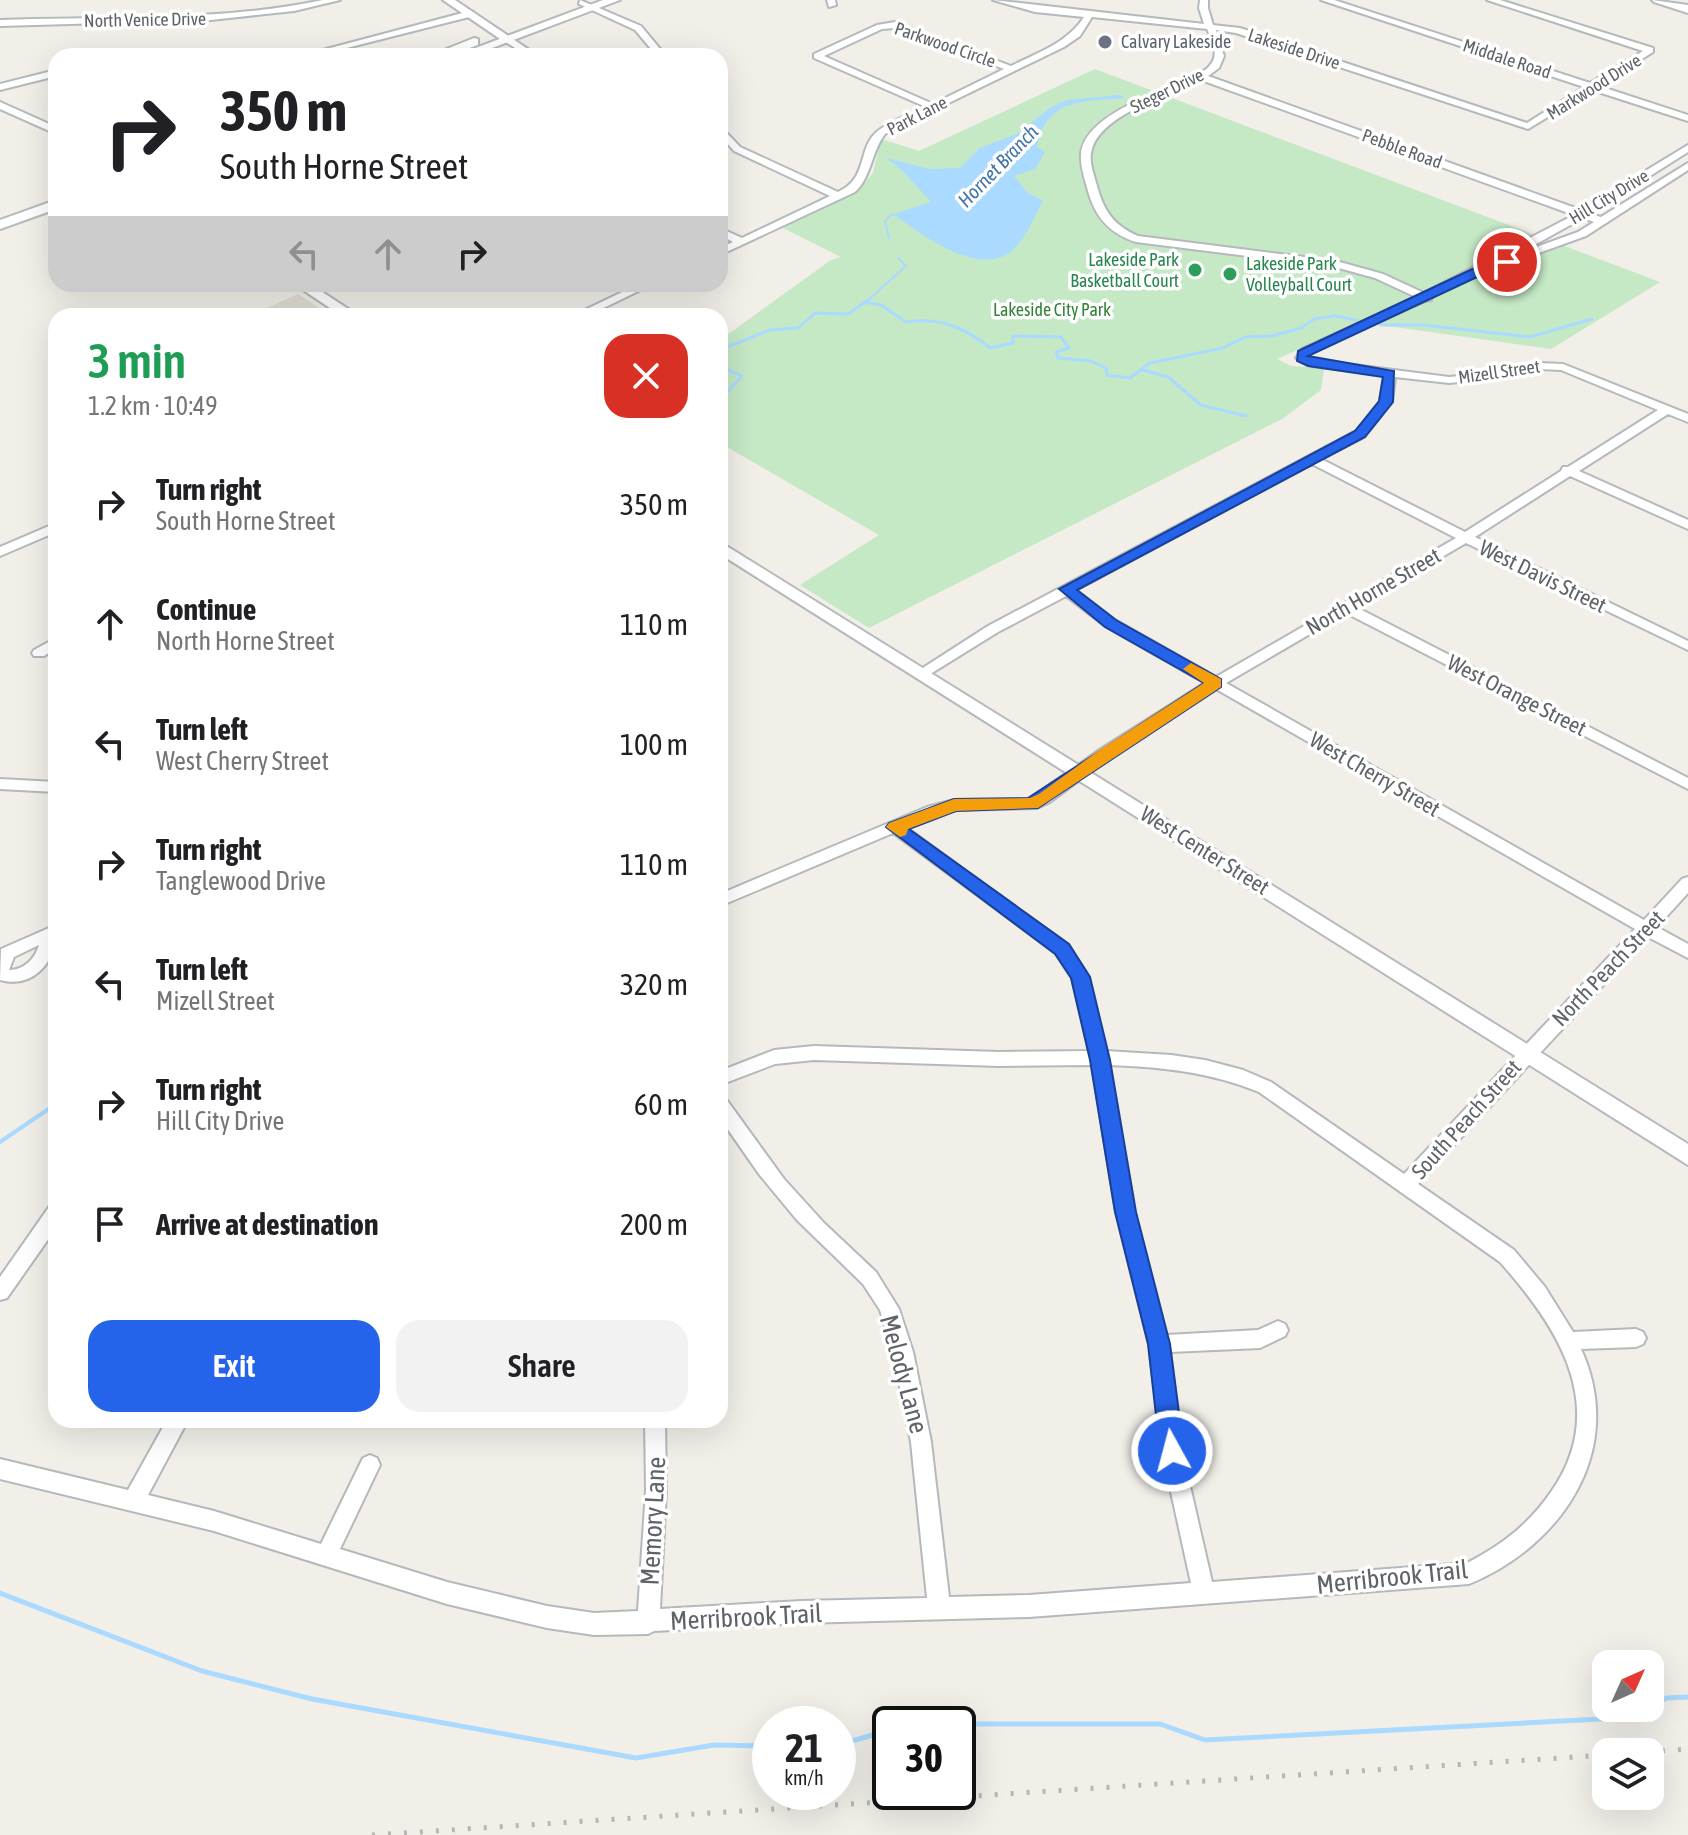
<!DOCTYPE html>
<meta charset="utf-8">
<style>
body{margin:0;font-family:"Asap Condensed",sans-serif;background:#f2f2f2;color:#202124;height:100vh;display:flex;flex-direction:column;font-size:30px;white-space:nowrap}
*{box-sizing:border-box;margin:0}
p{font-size:26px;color:#757577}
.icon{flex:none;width:44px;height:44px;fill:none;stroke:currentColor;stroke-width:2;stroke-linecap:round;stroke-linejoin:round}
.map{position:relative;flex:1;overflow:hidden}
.panel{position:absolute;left:48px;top:308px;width:680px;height:1120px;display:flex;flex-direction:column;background:#fff;border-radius:24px;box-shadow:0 8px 32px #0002}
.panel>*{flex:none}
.hud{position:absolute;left:48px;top:48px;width:680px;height:244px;border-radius:24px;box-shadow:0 8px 32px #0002;background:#fff;color:#202124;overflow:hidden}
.needle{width:52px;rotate:45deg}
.fabs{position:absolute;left:1592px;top:1650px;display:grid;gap:16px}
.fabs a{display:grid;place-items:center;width:72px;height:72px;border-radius:16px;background:#fff;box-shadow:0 8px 32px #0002;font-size:40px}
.speed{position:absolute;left:752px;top:1706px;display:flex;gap:16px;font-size:40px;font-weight:700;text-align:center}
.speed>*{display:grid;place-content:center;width:104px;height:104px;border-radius:50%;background:#fff;box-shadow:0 8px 32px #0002;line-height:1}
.speed small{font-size:20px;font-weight:400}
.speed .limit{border:4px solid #111;border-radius:12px;background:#fff;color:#111}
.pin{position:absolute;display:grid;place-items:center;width:68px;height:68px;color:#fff;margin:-34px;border:4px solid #fff;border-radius:50%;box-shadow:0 2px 8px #0007}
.me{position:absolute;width:88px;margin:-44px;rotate:353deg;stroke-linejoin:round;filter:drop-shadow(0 0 6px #0008)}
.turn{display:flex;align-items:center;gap:28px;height:168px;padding:0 40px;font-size:36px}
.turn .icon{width:104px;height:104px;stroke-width:2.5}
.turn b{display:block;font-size:56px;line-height:68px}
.lanes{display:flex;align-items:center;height:76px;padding:0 40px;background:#0003;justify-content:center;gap:40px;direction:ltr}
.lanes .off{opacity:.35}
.round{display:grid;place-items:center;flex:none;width:84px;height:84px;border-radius:24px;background:#f2f2f2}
.summary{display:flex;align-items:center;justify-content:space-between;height:136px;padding:0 40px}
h1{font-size:48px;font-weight:600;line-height:60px;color:#1e9e55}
.action{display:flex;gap:16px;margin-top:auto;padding:16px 40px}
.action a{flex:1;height:92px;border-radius:24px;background:#2563eb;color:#fff;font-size:32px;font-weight:600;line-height:92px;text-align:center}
.action a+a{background:#f2f2f2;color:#202124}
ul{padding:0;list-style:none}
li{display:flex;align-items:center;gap:24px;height:120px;padding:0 40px}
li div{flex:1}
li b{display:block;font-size:30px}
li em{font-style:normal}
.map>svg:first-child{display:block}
</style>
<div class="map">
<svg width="1688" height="1835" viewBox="0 0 1688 1835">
<rect width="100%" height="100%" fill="#f1efe8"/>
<!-- education -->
<path fill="#e1ded6" d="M298,294l34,22h-84l3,-1z"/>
<!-- green -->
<path fill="#c5e8c5" d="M1095,69l565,213 -109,67 -192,-27 -82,37 14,7 33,2 -3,22 -39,29 -413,209 -69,-43 79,-50 -159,-92v-103l111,-80 10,-3 -62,-31 81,-38 13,-15 8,-34 38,12z"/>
<!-- water -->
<path fill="#aadaff" d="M1120,95l5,3c-42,4 -78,-1 -88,49l8,5 -10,17 -21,7 13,16 16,9c-9,15 -21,48 -39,55 -34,15 -81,-21 -107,-39v-4l34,-11 -30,-33 -15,-11 43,11 31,-1 20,-20 39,-15 32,-26 17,-7z"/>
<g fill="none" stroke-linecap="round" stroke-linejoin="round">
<!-- stream-far3 -->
<g stroke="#aadaff" stroke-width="2">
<path d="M889,238l-4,-17 6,-6 11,-1"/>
<path d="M866,302l40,-36 -8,-8"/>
</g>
<!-- stream-far2 -->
<g stroke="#aadaff" stroke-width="3">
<path d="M865,302l16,3 25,17c34,-5 58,5 84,26l23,-5v-7l48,1 8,11 -13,4 2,6 33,3 15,7 1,7 23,3 20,-15 73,-15 22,-11 27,-1 29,-8 13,-9 21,-3 22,4"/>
<path d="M1381,325h43l106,12 62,-18"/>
<path d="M720,350l50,-20 28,-2 17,-15 33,1 20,-14"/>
<path d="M720,366l22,10 -22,24"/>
<path d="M1143,370l25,7 33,28 45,11"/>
</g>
<!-- stream-far1 -->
<path stroke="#aadaff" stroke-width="4" d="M0,1142l56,-38"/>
<!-- stream -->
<g stroke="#aadaff" stroke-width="5">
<path d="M0,1593l202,78 110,28 324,59 78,-13 56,1"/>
<path d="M910,1724h250l45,16 433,-23 28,-19 22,-1"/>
<path d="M838,1745l52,-15"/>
</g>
<!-- minor casing -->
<g stroke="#b5b8bc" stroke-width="4">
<g id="minor">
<path d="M323,0h17l-46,11 -83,9 -211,6v-6c108,-4 217,2 323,-20z"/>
<path d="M580,0l61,26 25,30h-9l-22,-26 -56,-26z"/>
<path d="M827,0h8l1,5 -7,2z"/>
<path d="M993,0l211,24 -5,-16 1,-8h8v8l5,17 27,3 287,95 57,-36 -263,-87h13l256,83 53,-32 -156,-51h13l153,48v4l-54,34 89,29v6l-96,-31 -64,39 -292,-96 -20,-3 8,26 -5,12 -11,8 373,134 107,-65v7l-98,62 11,3 87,-54v7l-102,66 -78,28 -8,-1 -68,34 -1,3 -6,1 -115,52 -2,4 7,3 134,17 33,-3 57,-11 24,1 125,50v8l-20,-8 -89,57 109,49v9l-118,-53 -95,61 213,104v9l-222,-107 -110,64 332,171v11l-342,-176 -120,70 418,237 38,-41 6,-2v16l-31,34 31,17v14l-40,-21 -230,247 96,66 31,37 28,45 63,-3 7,3 3,6 -3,6 -7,3 -55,2c46,100 -18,196 -112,235l-440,33 -228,6 -147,8 -6,3 -54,1 -47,-7 -100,-24 -233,-73 -214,-52v-20l128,31 39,-70h21l-40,75 66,16 107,33 42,-86 7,-3 7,3 3,7 -40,84 107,33 100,24 47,7 44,-2 8,-121 -1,-70h20l1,70 -6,119 141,-8 126,-3 -16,-156 -18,-90 -13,-42 -17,-26 -66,-64 -38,-46 -39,-56v-21l6,2 58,80 40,44 52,49 23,37 14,43 18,90 18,155 80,-2 162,-12 -29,-132 -13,-107 -33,-132 -24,-147 -93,1 -185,-6 -39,4 -55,21v-14l54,-21 40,-4 185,6 90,-1 -17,-73 -16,-25 -163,-120 -173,73v-12l207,-87 27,-7 76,-1 71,-50 104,-66 -100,-57 -39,-30 -68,36 -71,44h-10l-2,-3 73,-47 368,-195 24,-29 4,-27 -72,-9 -16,-8 6,-9 114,-52 -41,-19 -40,-11 -199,-25c-26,-8 -41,-25 -48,-51 -3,-12 -8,-24 -7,-37 4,-43 92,-65 124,-84 16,-12 9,-25 2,-41l-115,-12 -12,19 -16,11 -179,87c-14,18 -13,42 -30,58l-135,63v-7l13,-6 -13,-7v-7l22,10 88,-42 -96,-45 -14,-16v-9l20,21 98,45c32,-15 18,-45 41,-62 13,-10 32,-16 47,-23l-112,-49v-4l63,-29 18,-3 116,44c28,-14 56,-23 73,-49l-49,-5zM894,28l110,41 -71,35 -109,-48 58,-27zM1201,80l373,135 -150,78 -41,-19 -47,-13 -198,-25c-25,-11 -34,-25 -41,-50 -3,-12 -9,-25 -5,-37 10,-35 79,-55 109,-69zM1583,218l11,4 -16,10 -58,21zM1539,369l22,1 97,40 -90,57h-5l-2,4 -96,61 -144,-73 43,-22 28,-35 3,-25 54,6 33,-3zM1312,464l144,74 -240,139 -101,-57 -39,-30zM1216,689l419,240 -231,245 -133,-92 -28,-12 -38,-10 -34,-5 -65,-4 -18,-74 -20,-32 -161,-117 47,-18 83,-2 13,-6 61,-45zM1109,1065c52,2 102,7 150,27l241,170c59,66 110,146 51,230 -22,32 -49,53 -84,71l-255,19 -30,-131 -12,-99 90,-4 25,-12 3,-6 -3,-6 -7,-3 -20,9 -92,5 -32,-123z"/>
<path d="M470,11l3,1v4l-158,40h-15z"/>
<path d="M507,36l3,1 28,19h-10l-24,-15 -1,-2z"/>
<path d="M56,70v6l-56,14v-6z"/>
<path d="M0,102l56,25v7l-56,-25z"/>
<path d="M639,284h14l-66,32h-15z"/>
<path d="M56,523v9l-56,24v-9z"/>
<path d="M56,638v10l-12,8h-10l-2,-3 2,-3z"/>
<path d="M0,779l56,3v10l-56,-3z"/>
<path d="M49,928l7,4c0,31 -24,57 -56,48l1,-31zM39,945c-4,14 -15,25 -30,25l5,-13z"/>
<path d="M56,1205v23l-49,70 -7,2v-23l49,-70z"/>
</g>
</g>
<!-- tertiary casing -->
<g stroke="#b5b8bc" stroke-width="4">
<g id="tertiary">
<path d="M443,0h12l58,39 -10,2z"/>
<path d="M294,284h16l49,32h-17z"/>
<path d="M720,542l968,602v21l-968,-611z"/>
</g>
</g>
<!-- secondary casing -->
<g stroke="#b6babf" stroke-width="4">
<g id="secondary">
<path d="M603,0h17l-149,56h-17z"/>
<path d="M1652,0l36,5v8l-34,-11z"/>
<path d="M474,38l4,1v6l-31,11h-18z"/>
<path d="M56,200v9l-56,20v-9z"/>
</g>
</g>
<!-- minor -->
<use href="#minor" fill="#fff" fill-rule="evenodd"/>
<!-- tertiary -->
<use href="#tertiary" fill="#fff" fill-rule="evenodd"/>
<!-- secondary -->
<use href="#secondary" fill="#fff" fill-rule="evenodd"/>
<!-- rail -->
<g stroke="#b6b7b8" stroke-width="5" stroke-dasharray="3 13" stroke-linecap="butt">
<path d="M1646,1752l42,-3"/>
<path d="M372,1835l1234,-80"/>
</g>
</g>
<!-- route -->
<path fill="#2563eb" stroke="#184099" stroke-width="2" d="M1507,258l5,1v5l-20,6 -184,86 86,15 -1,31 -28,35 -288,153 39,30 105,59v8l-183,121 -82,3 -47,18 160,115 21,33 20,83 26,152 34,132 14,107 -4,8 -8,3 -8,-3 -4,-8 -12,-107 -33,-132 -25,-152 -19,-82 -16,-24 -169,-127 3,-4 65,-24 74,-1 176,-115 -99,-56 -46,-38 296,-158 24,-30 4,-24 -75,-11 -11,-5 1,-10 185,-87z"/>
<!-- slow -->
<path fill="#f59e0b" d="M1191,663l30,16v8l-183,121 -82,3 -48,18 -2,6 -6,2 -14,-10 3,-4 65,-24 76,-1 9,-4 62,-45 103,-66 -21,-14z"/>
<!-- markers -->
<circle fill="#6b7280" stroke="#fff" stroke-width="3" cx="1105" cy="42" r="8"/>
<g fill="#2e9e5b" stroke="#fff" stroke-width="3">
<circle cx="1195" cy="270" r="8"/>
<circle cx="1230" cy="274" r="8"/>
</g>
<g text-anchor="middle" stroke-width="7" stroke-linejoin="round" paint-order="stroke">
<!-- far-street labels -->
<g font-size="18" fill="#5f6368" stroke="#fff">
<text transform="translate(145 20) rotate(-1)" y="6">North Venice Drive</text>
<text transform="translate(945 45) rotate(19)" y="6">Parkwood Circle</text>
<text transform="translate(1294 49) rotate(18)" y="6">Lakeside Drive</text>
<text transform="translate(1507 59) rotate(18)" y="6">Middale Road</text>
<text transform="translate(1594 87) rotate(-32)" y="6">Markwood Drive</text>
<text transform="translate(1167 91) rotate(-26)" y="6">Steger Drive</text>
<text transform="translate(917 116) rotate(-27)" y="6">Park Lane</text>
<text transform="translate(1402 149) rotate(20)" y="6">Pebble Road</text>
<text transform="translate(1609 197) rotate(-31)" y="6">Hill City Drive</text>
<text transform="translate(1499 372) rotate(-8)" y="6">Mizell Street</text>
</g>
<!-- far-worship labels -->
<g font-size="18" fill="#5b616d" stroke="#fff" text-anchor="start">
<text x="1121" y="48">Calvary Lakeside</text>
</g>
<!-- far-leisure labels -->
<g font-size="18" fill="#27864d" stroke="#fff" text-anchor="end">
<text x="1179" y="266">Lakeside Park<tspan x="1179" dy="21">Basketball Court</tspan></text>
<text x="1246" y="270" text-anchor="start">Lakeside Park<tspan x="1246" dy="21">Volleyball Court</tspan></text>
</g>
<!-- far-park labels -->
<g font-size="18" fill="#348238" stroke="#fff">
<text x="1052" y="316">Lakeside City Park</text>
</g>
<!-- far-water labels -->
<g font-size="20" font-style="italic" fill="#4174aa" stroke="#fff">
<text transform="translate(998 166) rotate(-46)" y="7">Hornet Branch</text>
</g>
<!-- street labels -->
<g font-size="22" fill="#5f6368" stroke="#fff">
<text transform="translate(1543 576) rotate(26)" y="8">West Davis Street</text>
<text transform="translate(1373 591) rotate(-30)" y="8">North Horne Street</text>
<text transform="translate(1517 695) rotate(27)" y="8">West Orange Street</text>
<text transform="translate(1375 774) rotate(30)" y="8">West Cherry Street</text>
<text transform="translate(1205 850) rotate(32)" y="8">West Center Street</text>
<text transform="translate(1608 968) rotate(-46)" y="8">North Peach Street</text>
<text transform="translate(1466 1119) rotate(-48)" y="8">South Peach Street</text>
</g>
<!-- near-street labels -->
<g font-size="26" fill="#5f6368" stroke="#fff">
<text transform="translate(904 1374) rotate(75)" y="9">Melody Lane</text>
<text transform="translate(653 1521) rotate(-87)" y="9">Memory Lane</text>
<text transform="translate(1392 1577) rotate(-6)" y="9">Merribrook Trail</text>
<text transform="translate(746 1617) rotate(-3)" y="9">Merribrook Trail</text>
</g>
</g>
</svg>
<div class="fabs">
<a><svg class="needle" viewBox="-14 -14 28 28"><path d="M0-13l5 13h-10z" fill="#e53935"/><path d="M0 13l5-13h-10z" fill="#757577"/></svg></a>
<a><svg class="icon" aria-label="layers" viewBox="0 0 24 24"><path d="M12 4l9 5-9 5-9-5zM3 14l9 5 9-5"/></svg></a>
</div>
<div class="speed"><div>21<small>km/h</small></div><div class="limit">30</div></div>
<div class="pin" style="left:1507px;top:262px;background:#d93025"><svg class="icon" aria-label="arrive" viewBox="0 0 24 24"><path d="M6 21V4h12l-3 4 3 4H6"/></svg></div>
<svg class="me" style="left:1172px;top:1451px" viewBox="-20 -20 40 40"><circle r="17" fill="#2563eb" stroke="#fff" stroke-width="3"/><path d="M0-11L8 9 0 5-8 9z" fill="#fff"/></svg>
<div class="hud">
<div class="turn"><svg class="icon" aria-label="right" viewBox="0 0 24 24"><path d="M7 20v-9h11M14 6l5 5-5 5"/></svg><div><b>350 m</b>South Horne Street</div></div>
<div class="lanes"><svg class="icon off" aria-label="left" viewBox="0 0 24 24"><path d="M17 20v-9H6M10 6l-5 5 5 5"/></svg><svg class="icon off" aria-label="ahead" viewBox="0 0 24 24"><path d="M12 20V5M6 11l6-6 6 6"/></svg><svg class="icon" aria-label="right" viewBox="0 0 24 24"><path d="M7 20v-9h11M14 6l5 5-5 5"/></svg></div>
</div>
<section class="panel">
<div class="summary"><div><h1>3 min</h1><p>1.2 km · 10:49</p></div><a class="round" style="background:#d93025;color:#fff"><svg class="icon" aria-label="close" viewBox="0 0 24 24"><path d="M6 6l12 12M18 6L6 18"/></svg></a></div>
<ul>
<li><svg class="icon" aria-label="right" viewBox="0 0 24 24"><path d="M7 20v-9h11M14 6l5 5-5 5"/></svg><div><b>Turn right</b><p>South Horne Street</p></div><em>350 m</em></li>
<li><svg class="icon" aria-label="ahead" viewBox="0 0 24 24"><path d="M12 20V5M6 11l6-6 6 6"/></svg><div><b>Continue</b><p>North Horne Street</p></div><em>110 m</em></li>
<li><svg class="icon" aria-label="left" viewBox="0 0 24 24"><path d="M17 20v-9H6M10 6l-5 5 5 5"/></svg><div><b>Turn left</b><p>West Cherry Street</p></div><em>100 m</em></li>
<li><svg class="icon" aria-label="right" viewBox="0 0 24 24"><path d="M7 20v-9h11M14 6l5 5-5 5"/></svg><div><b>Turn right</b><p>Tanglewood Drive</p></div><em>110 m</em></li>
<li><svg class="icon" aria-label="left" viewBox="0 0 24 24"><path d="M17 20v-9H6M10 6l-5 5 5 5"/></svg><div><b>Turn left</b><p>Mizell Street</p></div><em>320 m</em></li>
<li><svg class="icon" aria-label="right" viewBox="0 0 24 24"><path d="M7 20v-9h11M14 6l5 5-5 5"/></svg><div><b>Turn right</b><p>Hill City Drive</p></div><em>60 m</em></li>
<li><svg class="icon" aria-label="arrive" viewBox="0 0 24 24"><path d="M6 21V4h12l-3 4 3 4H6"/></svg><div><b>Arrive at destination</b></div><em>200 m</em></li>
</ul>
<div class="action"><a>Exit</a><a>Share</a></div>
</section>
</div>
